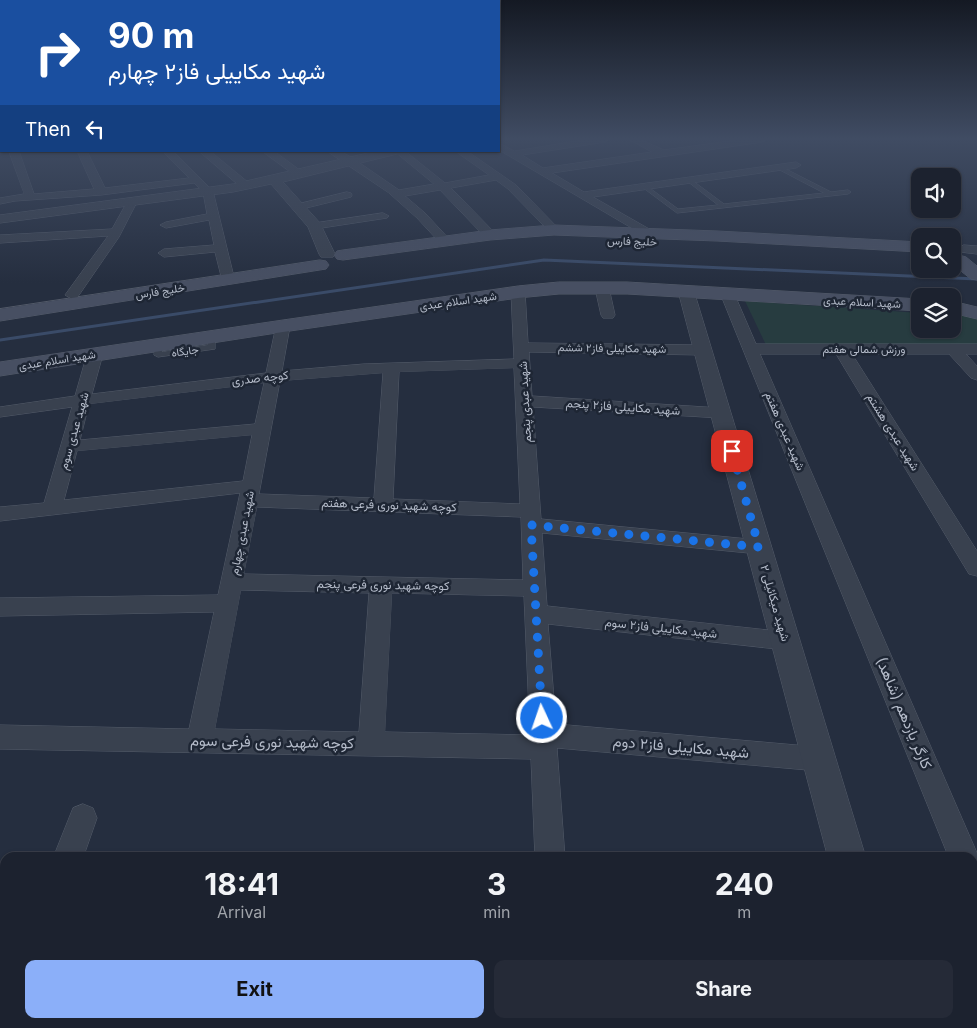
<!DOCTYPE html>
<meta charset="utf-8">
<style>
body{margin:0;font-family:Inter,Vazirmatn,sans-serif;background:#252a37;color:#f1f3f6;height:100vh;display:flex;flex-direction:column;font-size:19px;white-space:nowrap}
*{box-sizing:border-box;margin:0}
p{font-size:16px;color:#a0a4aa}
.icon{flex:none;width:28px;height:28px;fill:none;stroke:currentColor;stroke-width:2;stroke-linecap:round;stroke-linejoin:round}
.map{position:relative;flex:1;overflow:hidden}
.details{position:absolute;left:0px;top:852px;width:978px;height:176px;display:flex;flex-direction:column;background:#1c222f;border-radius:15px 15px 0 0;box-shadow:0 1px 4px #0004,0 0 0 1px #3a3f4b}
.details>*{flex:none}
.banner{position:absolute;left:0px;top:0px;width:500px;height:152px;box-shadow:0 1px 4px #0004,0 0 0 1px #3a3f4b;background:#1a4fa0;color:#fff;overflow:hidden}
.fabs{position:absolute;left:911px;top:168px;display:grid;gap:10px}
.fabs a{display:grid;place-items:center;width:50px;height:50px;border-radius:10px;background:#1c222f;box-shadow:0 1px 4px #0004,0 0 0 1px #3a3f4b;font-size:25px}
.pin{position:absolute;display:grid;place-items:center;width:42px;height:42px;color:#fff;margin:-21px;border-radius:10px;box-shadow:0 2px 8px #0006}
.me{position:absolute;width:55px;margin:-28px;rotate:357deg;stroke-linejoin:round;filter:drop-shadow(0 0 4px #0008)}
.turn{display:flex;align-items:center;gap:18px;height:105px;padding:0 25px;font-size:22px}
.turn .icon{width:65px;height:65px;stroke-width:2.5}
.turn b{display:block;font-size:35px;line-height:42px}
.then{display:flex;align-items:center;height:48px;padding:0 25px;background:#0003;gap:10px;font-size:19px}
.eta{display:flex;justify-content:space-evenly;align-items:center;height:85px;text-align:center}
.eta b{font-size:30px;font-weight:700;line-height:35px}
.primary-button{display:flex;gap:10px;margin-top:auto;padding:10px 25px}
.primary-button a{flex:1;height:58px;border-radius:10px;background:#8baff9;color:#111;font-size:20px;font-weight:700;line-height:58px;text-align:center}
.primary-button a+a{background:#252a37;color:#f1f3f6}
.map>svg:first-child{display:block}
</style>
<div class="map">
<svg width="977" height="1028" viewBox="0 0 977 1028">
<rect width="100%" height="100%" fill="#252e3f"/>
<!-- green -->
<path fill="#273c40" d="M745,301l175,12v16h32l1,-14 24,2v30l-211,-2z"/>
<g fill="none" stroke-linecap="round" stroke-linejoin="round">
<!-- stream -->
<path stroke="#3a4b68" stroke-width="3" d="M0,340l544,-80 433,19"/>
<!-- service casing -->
<g stroke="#545c6a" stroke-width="1">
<g id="service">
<path d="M776,166h4l51,26 17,-2 3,2 -3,2 -171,19 -35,-26 5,-1 31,23 40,-4 -31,-24 2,-3 35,26 100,-11 -48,-25z"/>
<path d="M208,334h3l4,2v13l-57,8 -4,-2 1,-12h6l1,9 46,-7z"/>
</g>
</g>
<!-- minor casing -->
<g stroke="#545c6a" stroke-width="1">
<g id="minor">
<path d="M589,139h21l-5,3 -83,13 21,13 109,-16 -24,-13h11l25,11 81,-11h22l-5,3 -210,31 32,19 212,-30 5,3 -5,3 -203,29 58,33 2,3 -6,4 -148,-87v-7l15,8z"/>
<path d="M9,151h10l15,43 60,-5 -17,-38h10l18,37 84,-10 -27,-27h11l40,40 20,82 -2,3h-10l-6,-24 -51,5 -6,-4 6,-4 50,-4 -5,-25 -43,8 -6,-3 6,-3 41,-8 -4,-22 -9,-9 -93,12 -86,6 -15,3v-6l24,-4z"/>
<path d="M199,151h11l39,32 1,2 -1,2h-8z"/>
<path d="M262,151h12l31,23 -5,3 -4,-1z"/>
<path d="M327,151h13l11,6 48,33 35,-6 -40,-33h11l40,32 44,-8 -34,-24h12l49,34 44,45 -2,2h-8l-42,-43 -12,-9 -45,8 43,44 2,3 -6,4 -4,-1 -46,-48 -35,6 20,17 26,28 -6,4 -4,-1 -24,-26 -28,-25z"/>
<path d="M347,192l4,1 1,2 -1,2 -53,13 -6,-3 2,-2z"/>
<path d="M132,199l5,3 -18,35 -42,61 -5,1 -7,-4 43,-59 -108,7v-8l112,-6 15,-27z"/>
<path d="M383,213l6,3 -2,2 -72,11 -6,-3 6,-3z"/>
<path d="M964,245l13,1v8l-17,-2 -2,-3z"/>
<path d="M602,284l7,4 6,27 -2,3h-10l-2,-3 -6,-27z"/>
<path d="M518,288l7,4 3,51 175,2 5,2 3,3 -3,3 -5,2 -174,-3 3,44 189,12 6,1 3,4 -3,4 -6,1 -188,-11 8,112 218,21 7,2 3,5 -3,5 -7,2 -217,-21 5,73 239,26 8,2 4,7 -4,7 -8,2 -238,-26 8,100 263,23 10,3 4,9 -4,9 -10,3 -262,-23 8,110h-30l-4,-99 -531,-10v-24l189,4 25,-117 -214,4v-18l218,-3 22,-102 -240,28v-14l44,-4 28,-96 -72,10v-10l75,-11 12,-42 3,-3h10l3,3 -11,40 174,-21 10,-47 2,-3h10l2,3 -8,45 82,-7 150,-5 -3,-67zM514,368l6,136 -127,-5 6,-127zM383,373l-9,125 -115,-4 21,-113zM264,383l-9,41 -175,16 9,-36zM252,435l-9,46 -179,19 13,-49zM257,507l264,10 2,63 -279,-6zM241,590l128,3 -10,139 -144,-3zM392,593l132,3 6,139 -145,-3z"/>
<path d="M727,289l7,4 22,51h221v10h-11l11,12v14l-6,-2 -22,-24h-97l125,197v25l-8,-2 -133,-220h-76l217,499v50l-5,-1v-44h-23l-229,-565z"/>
<path d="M83,804l10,4 4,10 -14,40h-30l20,-50z"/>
<path d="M5,1004v20h16l-2,4h-19v-22z"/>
<rect x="542" y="1024" width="34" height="4"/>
</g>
</g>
<!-- tertiary casing -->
<g stroke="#545c6a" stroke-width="1">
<g id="tertiary">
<path d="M377,151h22l-2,3 -114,28 37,41 15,31 -2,3h-12l-2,-3 -11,-27 -37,-43 -38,8 -233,31v-8l233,-31z"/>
<path d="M686,286l6,1 2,4 172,567h-38l-150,-567 2,-4z"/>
<path d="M872,1024h44l1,4h-44z"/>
</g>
</g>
<!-- secondary casing -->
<g stroke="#545c6a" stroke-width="1">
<g id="secondary">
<path d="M554,225l163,6 203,11v10l-203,-11 -163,-6 -64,5 -147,20 -6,-1 -3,-4 3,-4 6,-1 147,-20z"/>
<path d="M952,253l14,4 11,9v14l-6,-1 -19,-15z"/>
<path d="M320,260l6,1 3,4 -3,4 -326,52v-12z"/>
<path d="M559,282h68l293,17v12l-293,-17h-68l-41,4 -235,34 -283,44v-14l283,-42 235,-34z"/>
<path d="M952,301l25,6v12l-25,-6z"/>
</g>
</g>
<!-- service -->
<use href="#service" fill="#39414f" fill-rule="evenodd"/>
<!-- minor -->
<use href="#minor" fill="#39414f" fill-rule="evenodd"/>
<!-- tertiary -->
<use href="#tertiary" fill="#39414f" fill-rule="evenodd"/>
<!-- secondary -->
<use href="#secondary" fill="#474f62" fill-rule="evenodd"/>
</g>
<!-- sky -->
<linearGradient id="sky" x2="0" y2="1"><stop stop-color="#141923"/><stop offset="0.49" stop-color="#404c63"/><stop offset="1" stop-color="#404c63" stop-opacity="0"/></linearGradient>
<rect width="977" height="283" fill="url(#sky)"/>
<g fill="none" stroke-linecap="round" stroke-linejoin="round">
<!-- route -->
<path stroke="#1a73e8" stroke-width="9" stroke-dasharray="0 16.2" d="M542,718l-11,-193 228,22 -27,-96"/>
</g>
<g text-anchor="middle" stroke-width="5" stroke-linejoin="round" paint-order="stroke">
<!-- far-street labels -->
<g font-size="11" fill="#b5bcca" stroke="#1e2634">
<text transform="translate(632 241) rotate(2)" y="4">خلیج فارس</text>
<text transform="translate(160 291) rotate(-9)" y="4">خلیج فارس</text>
<text transform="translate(458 301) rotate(-8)" y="4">شهید اسلام عبدی</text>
<text transform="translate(862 302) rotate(3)" y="4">شهید اسلام عبدی</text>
<text transform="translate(612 348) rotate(1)" y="4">شهید مکاییلی فاز۲ ششم</text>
<text x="864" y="353">ورزش شمالی هفتم</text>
<text transform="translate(185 351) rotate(-8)" y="4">جایگاه</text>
<text transform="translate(57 360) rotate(-9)" y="4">شهید اسلام عبدی</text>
</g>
<!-- street labels -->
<g font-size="12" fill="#b5bcca" stroke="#1e2634">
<text transform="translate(260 378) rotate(-6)" y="4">کوچه صدری</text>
<text transform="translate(525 402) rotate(-93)" y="4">شهید عبدی پنجم</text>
<text transform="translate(623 407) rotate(4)" y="4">شهید مکاییلی فاز۲ پنجم</text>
<text transform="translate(74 431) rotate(-74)" y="4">شهید عبدی سوم</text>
<text transform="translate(785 431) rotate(67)" y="4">شهید عبدی هفتم</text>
<text transform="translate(893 432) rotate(58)" y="4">شهید عبدی هشتم</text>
<text transform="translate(389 505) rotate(2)" y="4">کوچه شهید نوری فرعی هفتم</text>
<text transform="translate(242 533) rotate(-79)" y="4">شهید عبدی چهارم</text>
<text transform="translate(383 585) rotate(1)" y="4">کوچه شهید نوری فرعی پنجم</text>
<text transform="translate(775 603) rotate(74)" y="4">شهید میکائیلی ۲</text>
<text transform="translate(661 628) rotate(6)" y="4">شهید مکاییلی فاز۲ سوم</text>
</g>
<!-- near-street labels -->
<g font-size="15" fill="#b5bcca" stroke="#1e2634">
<text transform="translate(904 713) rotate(67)" y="5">کارگر یازدهم (شاهد)</text>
<text transform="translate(272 742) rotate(1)" y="5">کوچه شهید نوری فرعی سوم</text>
<text transform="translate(681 747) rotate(5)" y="5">شهید مکاییلی فاز۲ دوم</text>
</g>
</g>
</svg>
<div class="fabs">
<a><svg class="icon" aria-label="sound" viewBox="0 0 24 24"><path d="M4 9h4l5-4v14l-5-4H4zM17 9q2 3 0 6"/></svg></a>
<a><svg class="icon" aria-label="search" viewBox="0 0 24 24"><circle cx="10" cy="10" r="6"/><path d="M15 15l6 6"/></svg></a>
<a><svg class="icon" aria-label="layers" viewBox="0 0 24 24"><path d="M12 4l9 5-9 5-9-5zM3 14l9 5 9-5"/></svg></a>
</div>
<div class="pin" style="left:732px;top:451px;background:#d93025"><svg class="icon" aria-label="arrive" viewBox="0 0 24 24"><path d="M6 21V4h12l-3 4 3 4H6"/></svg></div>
<svg class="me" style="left:542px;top:718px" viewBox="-20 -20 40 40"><circle r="17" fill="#1a73e8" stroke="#fff" stroke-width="3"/><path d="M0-11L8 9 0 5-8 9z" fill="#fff"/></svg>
<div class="banner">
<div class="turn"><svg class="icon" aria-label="right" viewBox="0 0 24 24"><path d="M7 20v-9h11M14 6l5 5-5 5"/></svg><div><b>90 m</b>شهید مکاییلی فاز۲ چهارم</div></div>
<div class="then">Then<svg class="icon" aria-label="left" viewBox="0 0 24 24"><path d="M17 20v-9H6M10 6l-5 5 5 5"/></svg></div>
</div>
<section class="details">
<div class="eta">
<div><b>18:41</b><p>Arrival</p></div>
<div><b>3</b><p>min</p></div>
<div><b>240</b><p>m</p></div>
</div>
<div class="primary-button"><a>Exit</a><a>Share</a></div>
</section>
</div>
